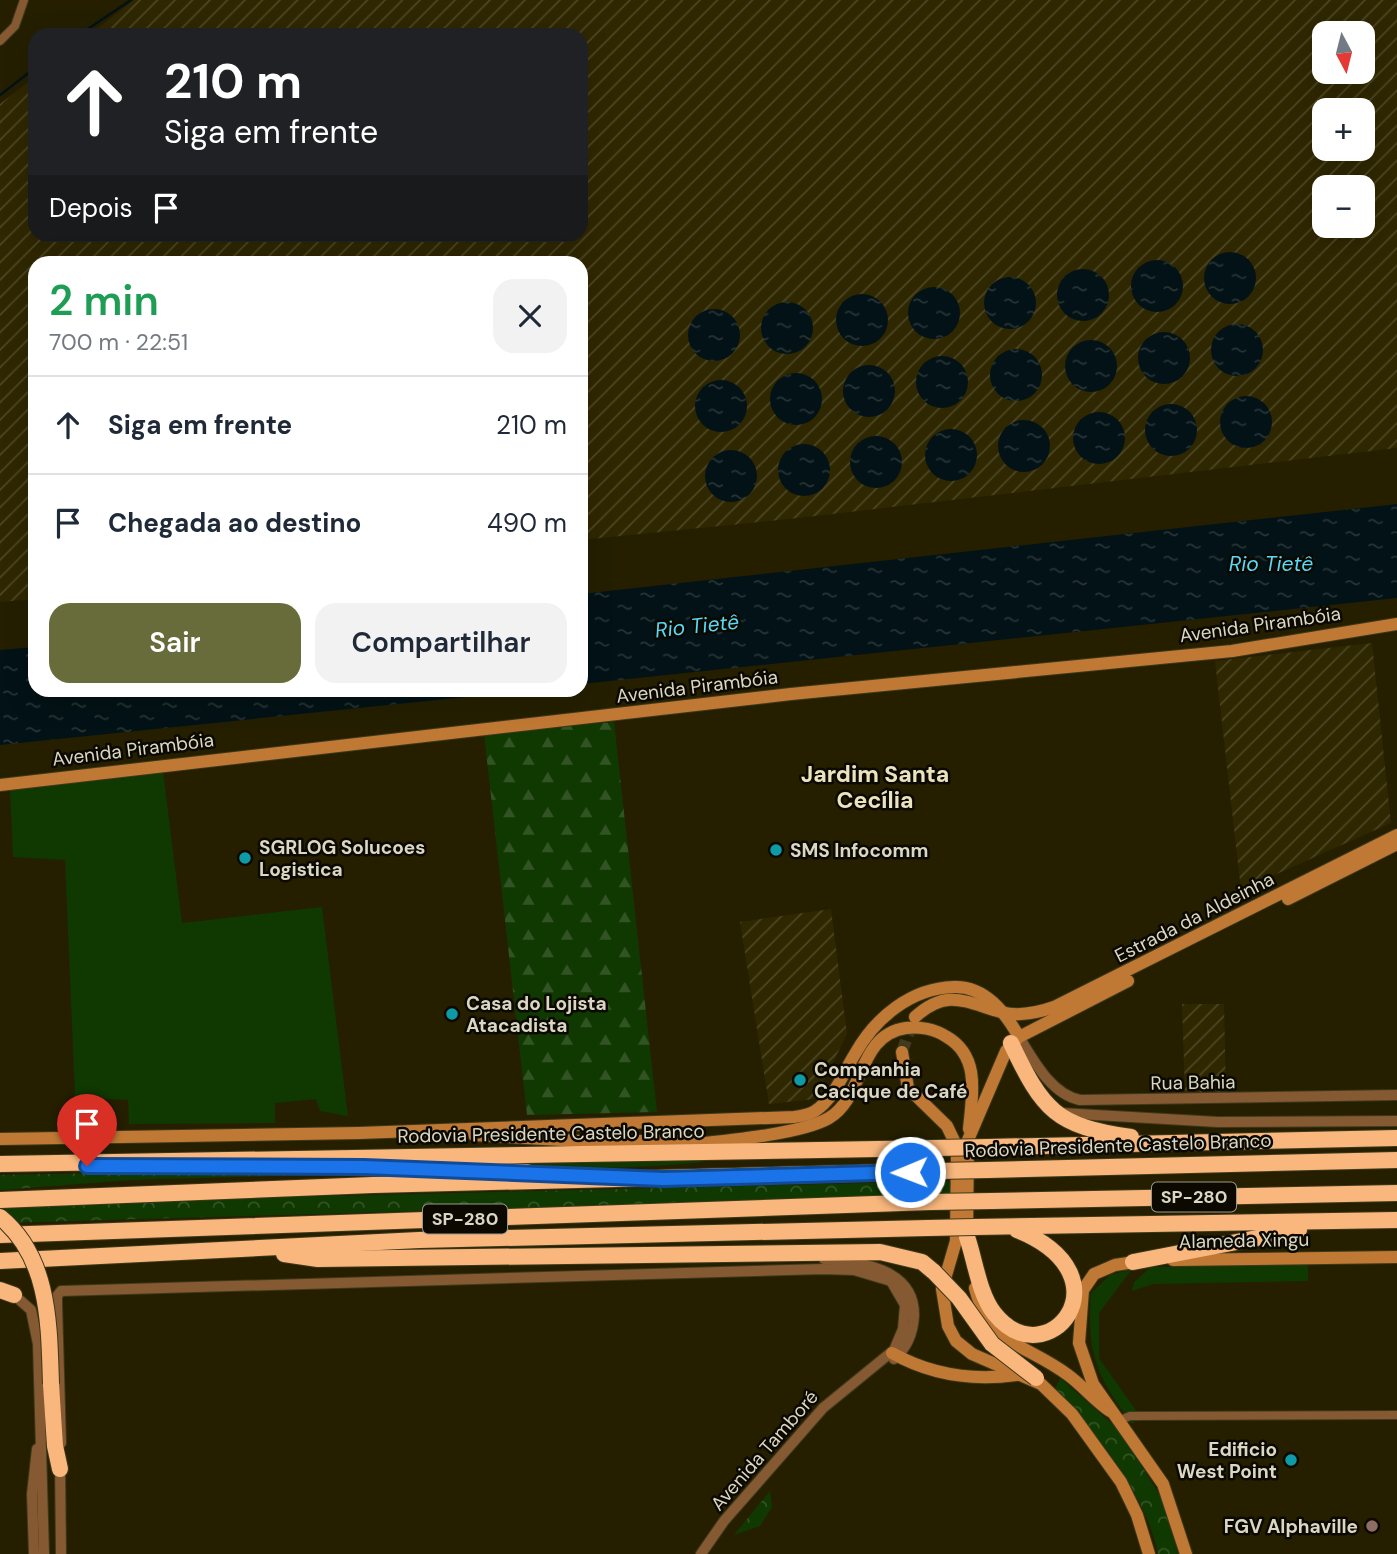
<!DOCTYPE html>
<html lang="pt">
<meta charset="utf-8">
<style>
body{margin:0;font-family:"DM Sans",sans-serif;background:#f2f2f3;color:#1f2937;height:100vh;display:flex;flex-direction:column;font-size:26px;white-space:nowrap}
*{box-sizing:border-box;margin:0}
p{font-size:23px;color:#747a83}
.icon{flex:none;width:38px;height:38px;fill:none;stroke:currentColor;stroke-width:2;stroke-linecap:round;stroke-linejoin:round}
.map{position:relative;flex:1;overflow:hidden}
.details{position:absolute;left:28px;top:256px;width:560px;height:441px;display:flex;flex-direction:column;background:#fff;border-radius:21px;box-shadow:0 7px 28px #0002}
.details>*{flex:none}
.hud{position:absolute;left:28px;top:28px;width:560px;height:214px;border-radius:21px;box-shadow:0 7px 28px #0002;background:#202124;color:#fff;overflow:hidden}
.needle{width:46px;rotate:173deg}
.tools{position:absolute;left:1312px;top:21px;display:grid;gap:14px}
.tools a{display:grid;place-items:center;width:63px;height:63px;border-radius:14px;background:#fff;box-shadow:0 7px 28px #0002;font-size:35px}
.pin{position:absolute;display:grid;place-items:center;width:60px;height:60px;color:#fff;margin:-72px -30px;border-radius:50% 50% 50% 0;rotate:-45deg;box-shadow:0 0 7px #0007}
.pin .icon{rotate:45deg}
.me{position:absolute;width:77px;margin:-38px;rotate:269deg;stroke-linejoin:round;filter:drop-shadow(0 0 5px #0008)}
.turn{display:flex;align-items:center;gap:24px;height:147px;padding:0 21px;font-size:32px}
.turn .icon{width:91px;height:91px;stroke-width:2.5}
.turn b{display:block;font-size:49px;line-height:60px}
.then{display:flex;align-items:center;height:66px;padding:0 21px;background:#0003;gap:14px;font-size:26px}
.round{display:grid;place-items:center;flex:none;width:74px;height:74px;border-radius:21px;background:#f2f2f3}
.summary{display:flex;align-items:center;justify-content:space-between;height:119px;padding:0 21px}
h1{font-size:42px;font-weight:600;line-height:52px;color:#1e9e55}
.action{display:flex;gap:14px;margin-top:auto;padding:14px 21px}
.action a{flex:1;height:80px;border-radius:21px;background:#686c3b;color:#fff;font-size:28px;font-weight:600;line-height:80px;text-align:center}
.action a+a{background:#f2f2f3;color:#1f2937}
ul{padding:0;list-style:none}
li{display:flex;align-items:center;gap:21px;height:98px;padding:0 21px;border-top:2px solid #e0e1e3}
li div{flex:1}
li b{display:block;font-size:26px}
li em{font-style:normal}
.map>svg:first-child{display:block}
</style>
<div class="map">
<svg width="1397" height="1554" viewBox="0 0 1397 1554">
<defs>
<pattern id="industrial-furrows" width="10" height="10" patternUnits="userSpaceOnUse" patternTransform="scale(1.75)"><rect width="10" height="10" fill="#2f2700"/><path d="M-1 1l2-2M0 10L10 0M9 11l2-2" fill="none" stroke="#4d4624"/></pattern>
<pattern id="forest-firs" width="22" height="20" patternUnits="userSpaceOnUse" patternTransform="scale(1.75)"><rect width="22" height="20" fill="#103801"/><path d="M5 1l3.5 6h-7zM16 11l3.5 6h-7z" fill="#325425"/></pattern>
<pattern id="park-crowns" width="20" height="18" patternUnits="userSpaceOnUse" patternTransform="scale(1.75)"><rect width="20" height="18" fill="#103801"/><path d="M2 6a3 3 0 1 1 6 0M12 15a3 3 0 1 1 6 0" fill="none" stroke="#325425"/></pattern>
<pattern id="water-ripples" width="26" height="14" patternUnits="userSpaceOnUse" patternTransform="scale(1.75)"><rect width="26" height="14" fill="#031216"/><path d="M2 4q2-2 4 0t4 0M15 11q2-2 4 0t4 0" fill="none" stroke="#273436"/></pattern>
</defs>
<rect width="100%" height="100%" fill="#251f00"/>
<!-- industrial -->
<g fill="url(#industrial-furrows)" fill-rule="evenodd">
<path d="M134,0h1263v448l-599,70 -217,22v-278h-546v337l-35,3v-498l35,-27v157h546v-199h-492zM1325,33h38v39h-38zM1325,110h38v39h-38zM1325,187h38v39h-38z"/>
<path d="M1372,643l19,180 -150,67 -26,-229z"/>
<path d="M831,909l16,125 -32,65 -46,5 -29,-182z"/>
<path d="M1182,1004h42l2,88 -41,1z"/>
</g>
<!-- grass -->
<g fill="#103801">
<path d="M163,771l19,152 140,-16 26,209 -28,-5 -4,-12 -41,4v20l-146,1 -1,-24 -53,-3 -10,-237 -52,-3 -3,-68z"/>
<path d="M1308,1264v17l-155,3 -21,7 2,-9 17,-15z"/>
<path d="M1132,1269l-33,44v45l41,58 -8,8c-35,-47 -46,-71 -41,-131l19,-18z"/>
</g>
<!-- forest -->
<path fill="url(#forest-firs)" d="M614,722l43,390 -130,3 -43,-381z"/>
<!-- park -->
<g fill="url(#park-crowns)">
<path d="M703,1157v5c-122,13 -247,1 -369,-2z"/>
<path d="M254,1170l130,3 -253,7 -131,10v-15z"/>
<path d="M952,1181l2,15 -954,27v-19z"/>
<path d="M1060,1378l61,54 41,67 16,55h-20c-13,-63 -60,-118 -103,-165z"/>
<path d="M770,1491l2,16 -12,19 -26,9z"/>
</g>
<!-- water -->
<g fill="url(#water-ripples)">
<circle cx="1230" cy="278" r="26"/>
<circle cx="1157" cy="286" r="26"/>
<circle cx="1083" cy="295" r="26"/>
<circle cx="1010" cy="303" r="26"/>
<circle cx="934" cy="313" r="26"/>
<circle cx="862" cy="320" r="26"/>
<circle cx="787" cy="328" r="26"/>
<circle cx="714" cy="335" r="26"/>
<circle cx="1237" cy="350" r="26"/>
<circle cx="1164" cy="358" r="26"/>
<circle cx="1091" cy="366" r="26"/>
<circle cx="1016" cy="375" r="26"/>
<circle cx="942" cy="382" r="26"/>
<circle cx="869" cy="391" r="26"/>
<circle cx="796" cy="399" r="26"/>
<circle cx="721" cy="406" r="26"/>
<circle cx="1246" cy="422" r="26"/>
<circle cx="1171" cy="430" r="26"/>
<circle cx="1099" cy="438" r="26"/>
<circle cx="1024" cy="446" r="26"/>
<circle cx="951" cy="455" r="26"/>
<circle cx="876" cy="462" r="26"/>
<circle cx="804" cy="470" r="26"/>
<circle cx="731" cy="476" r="26"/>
<path d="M1397,504v94l-816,86v-90z"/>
<path d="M35,647v43h499l-534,55v-95z"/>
</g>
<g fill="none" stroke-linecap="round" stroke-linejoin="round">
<!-- stream -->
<g stroke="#031216" stroke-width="2.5">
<path d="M79,35l52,-35"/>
<path d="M0,95l35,-27"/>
</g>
<!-- secondary-tunnel -->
<path stroke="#403b1e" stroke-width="12" stroke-dasharray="12 6" stroke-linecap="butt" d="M902,1052l11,-32"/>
<!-- minor casing -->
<g stroke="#3e391c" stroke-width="10">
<g id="minor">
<path d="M0,41l15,-15 9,-26"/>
<path d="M1118,1421l12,-5 267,-1"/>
</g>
</g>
<!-- tertiary casing -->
<g stroke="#3e391c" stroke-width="12">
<g id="tertiary">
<path d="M1019,1037c15,24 32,57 61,63l317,-5"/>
<path d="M1061,1113l157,9 179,-1"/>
<path d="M824,1259c36,3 91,9 90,57 -1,17 -7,32 -20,43"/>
<path d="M14,1295l17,15 7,34 6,210"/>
<path d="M61,1443l-4,-140v-7l4,-5 762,-22 31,1 37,11 14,24 -2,24 -9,21 -71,58 -99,113 -23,33"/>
<path d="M60,1462l1,92"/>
<path d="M34,1554l-2,-60 5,-45"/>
</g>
</g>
<!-- secondary casing -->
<g stroke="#3e391c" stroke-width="14">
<g id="secondary">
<path d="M0,785l791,-91 441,-43 165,-27"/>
<path d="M1288,899l109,-55"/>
<path d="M915,1017c32,-29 50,-15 86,-5 18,5 36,1 53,-5l343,-172"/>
<path d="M1019,1037l109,-56"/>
<path d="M902,1052l6,36 39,38 10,21 -1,94 -14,48 6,37 8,15 16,13 69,30 31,30 49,68 16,33 12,39"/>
<path d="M474,1135l105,6h107"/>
<path d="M0,1139l359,-6 435,-16c7,-1 15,-2 21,-6 20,-13 28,-38 40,-57 20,-36 56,-66 99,-67 31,-1 51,25 65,50l-13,14 -38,89 -1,96"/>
<path d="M677,1146c37,-4 123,-11 152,-28 36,-21 28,-83 77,-90 13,-2 29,1 41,9 34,20 25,59 22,92"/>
<path d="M1173,1260l224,-3"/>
<path d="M1141,1261l-26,4 -21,9 -11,16 -4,53 14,41 70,100 23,70"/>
<path d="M975,1288c14,57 53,57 93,87 15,11 27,26 42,36"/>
<path d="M892,1353c39,22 80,28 124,22"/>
</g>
</g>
<!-- motorway casing -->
<g stroke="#3e391c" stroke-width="18">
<g id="motorway">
<path d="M1011,1043c32,68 45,83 120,94"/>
<path d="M988,1147l409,-9"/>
<path d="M0,1164l936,-16"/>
<path d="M364,1167l163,5"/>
<path d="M987,1170l410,-10"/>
<path d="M0,1200l373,-15 564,-14"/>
<path d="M992,1201l405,-8"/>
<path d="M975,1227l422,-7"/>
<path d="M0,1235l930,-33"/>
<path d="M967,1237c8,23 12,57 27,76 53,67 138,-37 23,-83"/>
<path d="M284,1254l34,5 562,-7 42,10 12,10"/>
<path d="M0,1261l419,-21 509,-12"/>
<path d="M1133,1262l166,-32"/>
<path d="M0,1290l14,5"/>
<path d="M51,1384l4,62 5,23"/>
</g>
</g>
<!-- minor -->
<use href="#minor" stroke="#855931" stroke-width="8"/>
<!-- tertiary -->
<use href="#tertiary" stroke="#855931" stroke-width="10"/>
<!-- secondary -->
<use href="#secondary" stroke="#c07934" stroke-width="12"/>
<!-- motorway -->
<use href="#motorway" stroke="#f9b77d" stroke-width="16"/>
<!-- motorway-bridge casing -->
<g stroke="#3e391c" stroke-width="18" stroke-linecap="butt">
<g id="motorway-bridge">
<path d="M936,1148l52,-1"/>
<path d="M937,1171l50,-1"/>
<path d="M930,1202l62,-1"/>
<path d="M0,1217c50,41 49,108 51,167"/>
<path d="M928,1228l47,-1"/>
<path d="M934,1272l25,26 33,46 44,34"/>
</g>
</g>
<!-- motorway-bridge -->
<use href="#motorway-bridge" stroke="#f9b77d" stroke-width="16"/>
</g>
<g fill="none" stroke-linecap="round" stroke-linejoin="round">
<!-- route casing -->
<g stroke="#114b97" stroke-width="18">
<path id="route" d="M87,1166l277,1 299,12 247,-7"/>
</g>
<!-- route -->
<use href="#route" stroke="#1a73e8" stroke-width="12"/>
</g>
<!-- markers -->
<g fill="#0f9aa8" stroke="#0c0901" stroke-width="2.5">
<circle cx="776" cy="850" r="7"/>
<circle cx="245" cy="858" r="7"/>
<circle cx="452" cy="1014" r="7"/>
<circle cx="800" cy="1080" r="7"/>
<circle cx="1291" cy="1460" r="7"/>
</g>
<circle fill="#8d6e63" stroke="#0c0901" stroke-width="2.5" cx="1372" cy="1526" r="7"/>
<g text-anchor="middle" stroke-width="5" stroke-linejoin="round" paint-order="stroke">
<!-- shield labels -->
<g fill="#0c0901" stroke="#9c998a" stroke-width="2">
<rect x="1152" y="1182.5" width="84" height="29" rx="5"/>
<rect x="423" y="1204.5" width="84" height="29" rx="5"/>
</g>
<g font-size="18" font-weight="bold" fill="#dad7c5">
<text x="1194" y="1203">SP-280</text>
<text x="465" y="1225">SP-280</text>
</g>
<!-- street labels -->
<g font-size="19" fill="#dad7c5" stroke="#0c0901">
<text transform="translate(1260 624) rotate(-8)" y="7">Avenida Pirambóia</text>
<text transform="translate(697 686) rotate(-7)" y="7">Avenida Pirambóia</text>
<text transform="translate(133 749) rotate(-7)" y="7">Avenida Pirambóia</text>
<text transform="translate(1194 917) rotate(-27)" y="7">Estrada da Aldeinha</text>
<text transform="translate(1193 1082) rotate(-1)" y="7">Rua Bahia</text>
<text transform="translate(551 1133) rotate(-1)" y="7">Rodovia Presidente Castelo Branco</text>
<text transform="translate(1118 1145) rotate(-2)" y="7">Rodovia Presidente Castelo Branco</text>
<text transform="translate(1244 1240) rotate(-1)" y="7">Alameda Xingu</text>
<text transform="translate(764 1450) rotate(-49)" y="7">Avenida Tamboré</text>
</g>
<!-- poi labels -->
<g font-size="19" font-weight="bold" fill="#dad7c5" stroke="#0c0901" text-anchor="start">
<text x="259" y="854">SGRLOG Solucoes<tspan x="259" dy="22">Logistica</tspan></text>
<text x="790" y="857">SMS Infocomm</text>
<text x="466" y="1010">Casa do Lojista<tspan x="466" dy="22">Atacadista</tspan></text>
<text x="814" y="1076">Companhia<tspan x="814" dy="22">Cacique de Café</tspan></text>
<text x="1277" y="1456" text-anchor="end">Edificio<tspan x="1277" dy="22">West Point</tspan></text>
<text x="1358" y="1533" text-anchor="end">FGV Alphaville</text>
</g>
<!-- water labels -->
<g font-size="21" font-style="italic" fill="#5ad8f7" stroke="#0c0901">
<text x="1271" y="571">Rio Tietê</text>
<text transform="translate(697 626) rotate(-6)" y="7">Rio Tietê</text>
</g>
<!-- quarter labels -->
<g font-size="23" font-weight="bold" fill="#ebe3be" stroke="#0c0901">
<text x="875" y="782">Jardim Santa<tspan x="875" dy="26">Cecília</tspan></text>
</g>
</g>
</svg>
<div class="tools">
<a><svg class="needle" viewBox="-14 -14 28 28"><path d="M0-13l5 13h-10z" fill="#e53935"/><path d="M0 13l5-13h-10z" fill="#747a83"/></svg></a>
<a>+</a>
<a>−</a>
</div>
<div class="pin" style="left:87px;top:1166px;background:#d93025"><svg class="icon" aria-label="arrive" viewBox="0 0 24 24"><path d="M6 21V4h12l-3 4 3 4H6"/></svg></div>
<svg class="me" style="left:910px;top:1172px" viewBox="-20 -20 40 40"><circle r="17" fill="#1a73e8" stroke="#fff" stroke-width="3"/><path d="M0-11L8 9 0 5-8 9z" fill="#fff"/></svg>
<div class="hud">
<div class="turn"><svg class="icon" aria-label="ahead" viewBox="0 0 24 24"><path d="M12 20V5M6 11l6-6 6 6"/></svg><div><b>210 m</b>Siga em frente</div></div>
<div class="then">Depois<svg class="icon" aria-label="arrive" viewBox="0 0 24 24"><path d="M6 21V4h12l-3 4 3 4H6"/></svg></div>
</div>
<section class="details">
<div class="summary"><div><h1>2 min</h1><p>700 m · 22:51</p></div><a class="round"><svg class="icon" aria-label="close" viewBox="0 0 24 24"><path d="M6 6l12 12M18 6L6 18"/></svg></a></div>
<ul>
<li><svg class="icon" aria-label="ahead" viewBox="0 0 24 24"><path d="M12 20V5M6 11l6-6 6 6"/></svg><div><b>Siga em frente</b></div><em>210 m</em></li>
<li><svg class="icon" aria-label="arrive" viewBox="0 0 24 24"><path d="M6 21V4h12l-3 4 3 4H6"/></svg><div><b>Chegada ao destino</b></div><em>490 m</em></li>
</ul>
<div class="action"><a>Sair</a><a>Compartilhar</a></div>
</section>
</div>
